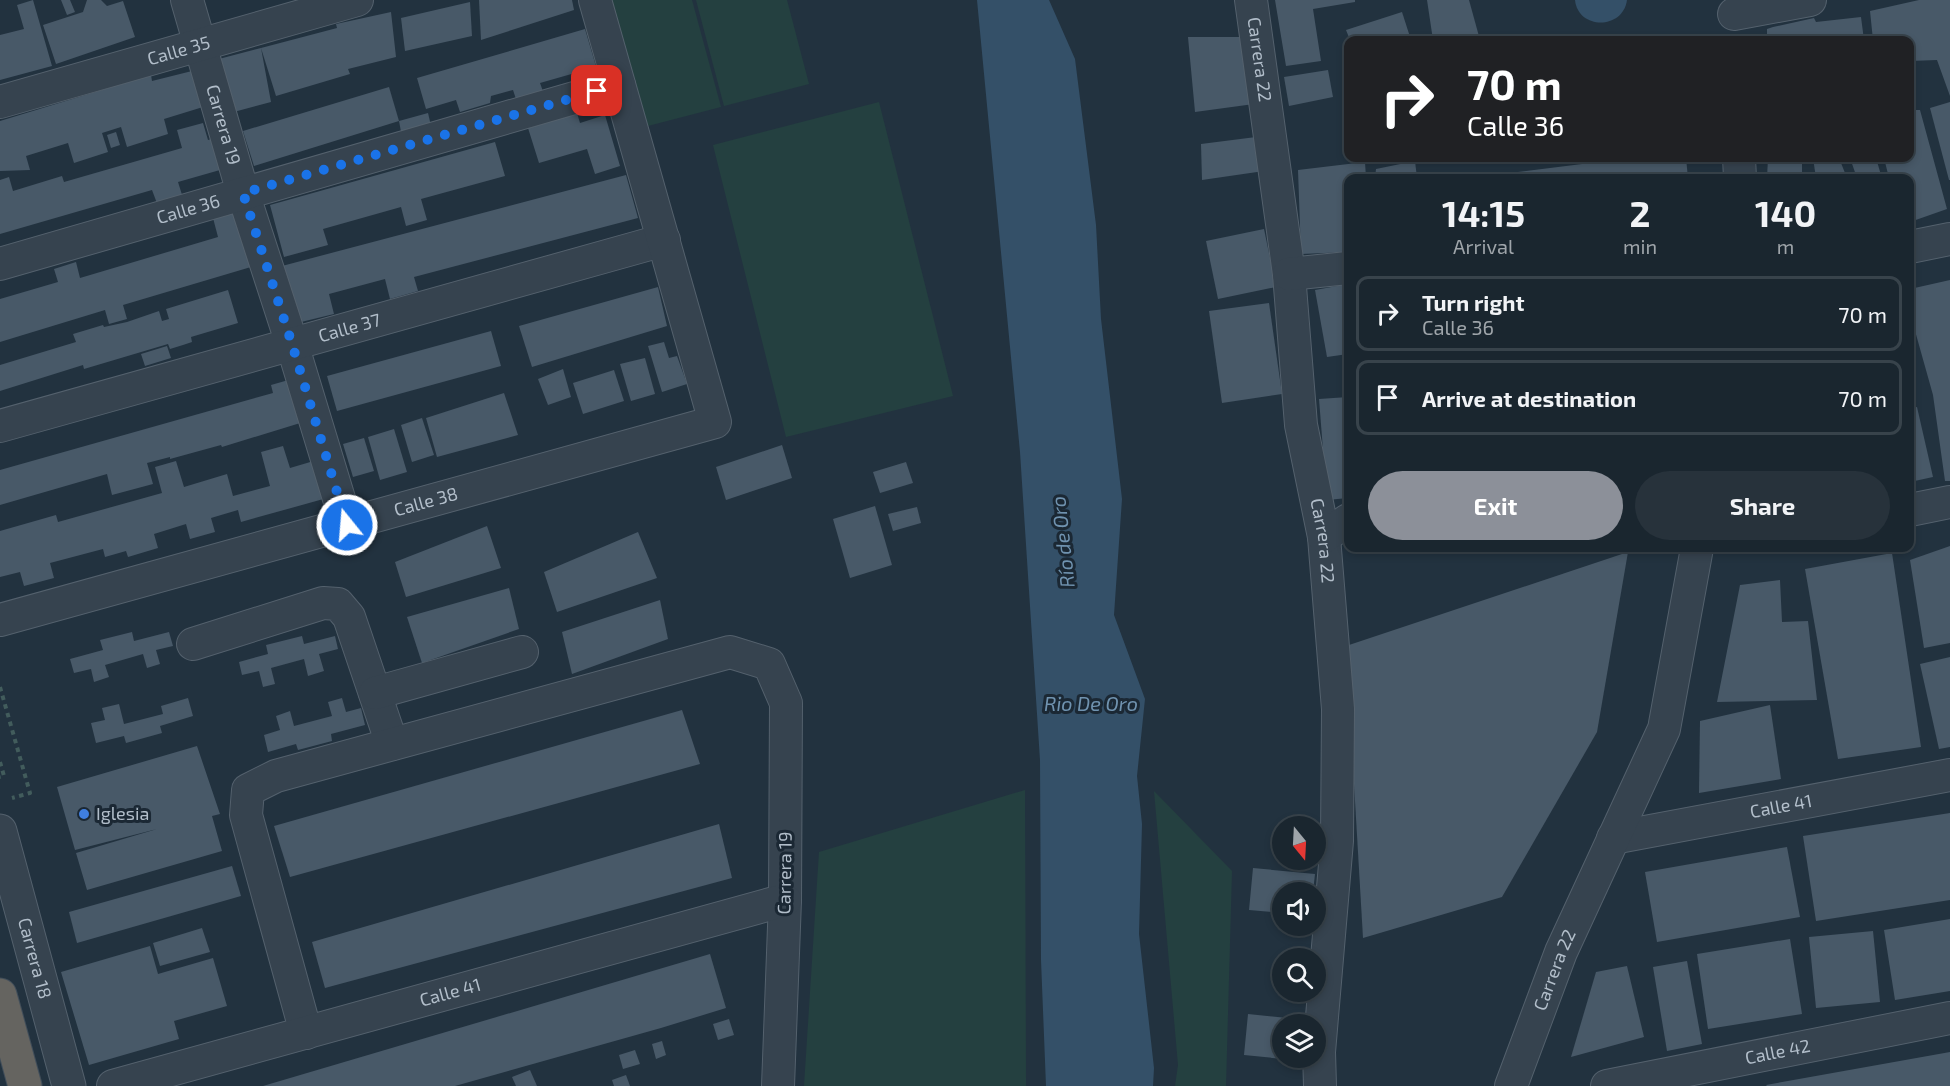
<!DOCTYPE html>
<meta charset="utf-8">
<style>
body{margin:0;font-family:"Exo 2",sans-serif;background:#27323b;color:#f1f3f6;height:100vh;display:flex;flex-direction:column;font-size:22px;white-space:nowrap}
*{box-sizing:border-box;margin:0}
p{font-size:20px;color:#9fa5aa}
.icon{flex:none;width:33px;height:33px;fill:none;stroke:currentColor;stroke-width:2;stroke-linecap:round;stroke-linejoin:round}
.map{position:relative;flex:1;overflow:hidden}
.panel{position:absolute;left:1344px;top:174px;width:570px;height:378px;display:flex;flex-direction:column;background:#1a262f;border-radius:12px;box-shadow:0 3px 9px #0003,0 0 0 2px #38434b}
.panel>*{flex:none}
.banner{position:absolute;left:1344px;top:36px;width:570px;height:126px;border-radius:12px;box-shadow:0 3px 9px #0003,0 0 0 2px #38434b;background:#202124;color:#fff;overflow:hidden}
.needle{width:39px;rotate:162deg}
.fabs{position:absolute;left:1272px;top:816px;display:grid;gap:12px}
.fabs a{display:grid;place-items:center;width:54px;height:54px;border-radius:50%;background:#1a262f;box-shadow:0 3px 9px #0003,0 0 0 2px #38434b;font-size:30px}
.pin{position:absolute;display:grid;place-items:center;width:51px;height:51px;color:#fff;margin:-26px;border-radius:12px;box-shadow:0 3px 9px #0006}
.me{position:absolute;width:66px;margin:-33px;rotate:343deg;stroke-linejoin:round;filter:drop-shadow(0 0 4px #0008)}
.turn{display:flex;align-items:center;gap:21px;height:126px;padding:0 24px;font-size:27px}
.turn .icon{width:78px;height:78px;stroke-width:2.5}
.turn b{display:block;font-size:42px;line-height:51px}
.eta{display:flex;justify-content:space-evenly;align-items:center;height:102px;text-align:center}
.eta b{font-size:36px;font-weight:700;line-height:42px}
.action{display:flex;gap:12px;margin-top:auto;padding:12px 24px}
.action a{flex:1;height:69px;border-radius:36px;background:#8c9099;color:#fff;font-size:24px;font-weight:700;line-height:69px;text-align:center}
.action a+a{background:#27323b;color:#f1f3f6}
ul{padding:0;list-style:none}
li{display:flex;align-items:center;gap:18px;height:75px;margin:0 12px 9px;padding:0 12px;border:3px solid #38434b;border-radius:12px}
li div{flex:1}
li b{display:block;font-size:22px}
li em{font-style:normal}
.map>svg:first-child{display:block}
</style>
<div class="map">
<svg width="1950" height="1086" viewBox="0 0 1950 1086">
<rect width="100%" height="100%" fill="#22323f"/>
<!-- green -->
<g fill="#244040">
<path d="M609,0h83l29,107 -77,20z"/>
<path d="M696,0h91l22,84 -85,22z"/>
<path d="M879,102l74,294 -167,41 -73,-292z"/>
<path d="M1025,790l1,296h-222l15,-234z"/>
<path d="M1154,791l78,80 -6,215h-51l3,-21z"/>
</g>
<!-- water -->
<g fill="#345068">
<path d="M977,0h72l26,59 21,166 5,94 21,180 -8,116 31,84 -8,77 5,48 -3,110 15,134 -1,18h-107l-5,-126 -1,-200 -20,-308z"/>
<path d="M1575,0h52c-4,30 -49,30 -52,0z"/>
</g>
<!-- building -->
<g fill="#485968">
<path d="M33,0l19,66 -52,14v-45l24,-6 -7,-24z"/>
<path d="M61,0h9l5,12 -8,3z"/>
<path d="M87,0h14l6,6 16,-5 12,36 -79,27 -13,-39 40,-13z"/>
<path d="M479,0h93l2,10 -93,30z"/>
<path d="M1275,0h80v2l-42,7 8,52 -35,5z"/>
<path d="M1427,0h42l11,40h-47z"/>
<path d="M1919,0h31v96l-13,-36 -27,1v-21h-37l-3,-29z"/>
<path d="M470,2l2,34 -67,15 -4,-33z"/>
<path d="M391,12l5,45 -48,12 2,5 -74,22 -15,-48 10,54 -41,11 -15,-53 46,-12 76,-20 -1,-4z"/>
<path d="M1402,12l9,28h-61l-4,-10z"/>
<path d="M1861,17l3,23h-97v-11l6,-2 41,-9 2,4z"/>
<path d="M585,29l15,51 -22,6 -3,-13 -35,10 5,14 -27,8 -5,-15 -22,6 -1,7 -30,9 -4,-12 -30,9 -9,-31z"/>
<path d="M1188,37h54l12,67 -59,8z"/>
<path d="M196,70l7,37 -39,12 4,15 -41,13 -6,-20 -19,6 6,19 -34,11 -6,-20 -42,13 4,14 -30,1v-50l151,-46 1,6z"/>
<path d="M1328,70l5,27 -44,9 -5,-29z"/>
<path d="M389,87l10,34 -145,45 -11,-35z"/>
<path d="M1950,102v78h-1l-19,-72z"/>
<path d="M1910,110h10l27,99 -37,13v-44h-21l-5,-20h26z"/>
<path d="M428,113l4,17 -30,7 -3,-16z"/>
<path d="M577,113l3,10 25,-8 15,51 -25,8 -8,-25 -48,14 -11,-35z"/>
<path d="M203,123l5,17 10,-3 9,31 -49,14 5,16 -25,8 -6,-16 -152,44v-54l9,-3 4,14 49,-15 2,6 118,-34 -5,-18z"/>
<path d="M116,132l4,13 -9,3 -4,-13z"/>
<path d="M1256,137l8,34 -62,9 -1,-36z"/>
<path d="M495,142l10,34 -84,23 6,21 -21,6 -5,-19 -78,22 5,16 -44,12 -14,-52z"/>
<path d="M1630,158h56l2,20h-211v-1z"/>
<path d="M1768,158h34v20h-35z"/>
<path d="M1813,158h26l8,20h-31z"/>
<path d="M1850,158h26l5,17 -9,3h-15z"/>
<path d="M1415,161l2,17h-42l1,-9z"/>
<path d="M1365,162l1,16h-18v74l-47,2 -3,-84z"/>
<path d="M626,175l12,43 -224,59 4,14 -28,8 -5,-20 -56,15 5,20 -37,9 -15,-57z"/>
<path d="M241,210l17,55 -135,40 4,14 -18,5 -4,-14 -105,32v-43l58,-17 -4,-13 22,-7 4,16 138,-41 -5,-19z"/>
<path d="M1264,229l12,58 -58,12 -12,-58z"/>
<path d="M1950,280v201h-5l-12,-86 -23,-82v-24z"/>
<path d="M1348,284v70l-21,3 -12,-67z"/>
<path d="M658,287l9,39 -135,41 -13,-41z"/>
<path d="M228,290l10,33 -47,14 1,5 -9,3 -13,4 -2,-5 -84,25 -1,-4 -83,26v-26l76,-23 -3,-8 30,-9 1,2 23,-5 32,-11 3,10 7,-2 -3,-10z"/>
<path d="M1269,303l13,91 -60,9 -13,-92z"/>
<path d="M491,331l10,35 -164,45 -10,-35z"/>
<path d="M664,342l5,16 8,-2 10,28 -25,8 -14,-46z"/>
<path d="M167,346l4,12 -26,8 -4,-12z"/>
<path d="M645,358l10,36 -24,7 -11,-37z"/>
<path d="M563,369l8,28 -23,8 -10,-26z"/>
<path d="M614,370l10,31 -41,13 -10,-31z"/>
<path d="M299,377l11,43 -88,27 -1,-2 -51,14v-2l-23,6 6,21 -41,11 -5,-21 -107,31v-35l273,-77 -2,-8z"/>
<path d="M504,393l14,42 -81,22 -11,-39z"/>
<path d="M1348,397v101l-21,2 -8,-101z"/>
<path d="M1917,407l16,70 -23,5v-74z"/>
<path d="M422,418l12,37 -22,7 -11,-37z"/>
<path d="M394,429l13,43 -27,8 -12,-43z"/>
<path d="M364,438l10,33 -21,6 -10,-33z"/>
<path d="M782,445l10,33 -66,22 -10,-33z"/>
<path d="M283,446l7,22 27,-8 10,38 -86,24 -3,-12 -27,8 4,14 -25,7 -4,-15 -32,10 4,14 -30,9 -2,-6 -21,6 -2,-8 -53,14 4,15 -30,8 -4,-14 -20,5v-46l56,-16 2,7 104,-29 -7,-26 21,-6 8,26 43,-13 6,22 37,-10 -9,-34z"/>
<path d="M906,462l7,21 -33,10 -7,-21z"/>
<path d="M875,506l17,59 -42,13 -17,-59z"/>
<path d="M917,507l4,16 -28,8 -5,-17z"/>
<path d="M487,526l14,42 -95,29 -11,-35z"/>
<path d="M638,532l19,46 -100,34 -13,-40z"/>
<path d="M1950,546v97l-26,5 -14,-88z"/>
<path d="M1628,552l-31,180 -95,165 -139,41 -17,-292z"/>
<path d="M1892,553l29,194 -83,12 -33,-190z"/>
<path d="M1780,580l2,42 26,-1 9,79 -100,2 23,-117z"/>
<path d="M509,588l10,41 -97,34 -15,-46z"/>
<path d="M660,600l8,39 -96,35 -10,-42z"/>
<path d="M132,632l2,9 35,-9 4,14 -17,4 4,14 -13,4 -4,-14 -38,11 4,12 -15,5 -3,-13 -17,4 -4,-14 33,-9 -3,-10z"/>
<path d="M302,636l2,8 31,-8 3,13 -19,5 5,17 -16,5 -4,-17 -33,9 4,16 -12,3 -4,-16 -17,4 -3,-13 29,-8 -2,-9z"/>
<path d="M1950,657v90l-11,2 -19,-85z"/>
<path d="M188,698l5,18 -33,10 2,7 -36,10 -2,-7 -28,7 -5,-20 14,-3 -3,-12 17,-4 5,20 39,-10 -2,-8z"/>
<path d="M342,698l4,14 15,-4 4,17 -34,9 1,7 -34,9 -2,-6 -28,8 -4,-17 16,-5 -4,-14 14,-5 4,15 38,-10 -4,-14z"/>
<path d="M1770,705l11,74 -82,14 1,-72z"/>
<path d="M682,710l18,54 -410,113 -16,-51z"/>
<path d="M197,746l23,68 -8,2 10,35 -135,39 -11,-37 81,-24 -82,21 -18,-63z"/>
<path d="M1950,813v87l-134,21 -13,-85z"/>
<path d="M719,824l13,54 -407,110 -13,-46z"/>
<path d="M1787,847l13,70 -143,25 -12,-70z"/>
<path d="M232,866l9,30 -164,47 -8,-31z"/>
<path d="M1253,868l62,6 -2,18h-31v21l-33,-3z"/>
<path d="M1950,919v72l-55,9 -11,-70z"/>
<path d="M202,928l8,24 -50,14 -7,-23z"/>
<path d="M1873,931l7,71 -64,6 -7,-71z"/>
<path d="M1790,939l12,75 -94,15 -11,-75z"/>
<path d="M150,946l8,28 55,-16 14,48 -53,15 5,18 -90,26 -28,-93z"/>
<path d="M710,954l16,54 -65,20 -206,58h-192z"/>
<path d="M1687,961l15,83 -35,7 -14,-84z"/>
<path d="M1627,966l17,71 -73,20 25,-85z"/>
<path d="M1248,1014l59,6v4h-25v34h21v3l-59,-6z"/>
<path d="M729,1019l5,16 -16,5 -5,-16z"/>
<path d="M662,1041l4,14 -10,4 -4,-15z"/>
<path d="M635,1050l5,14 -17,5 -4,-14z"/>
<path d="M1950,1052v34h-183l-1,-1z"/>
<path d="M530,1070l7,16h-21l-4,-9z"/>
<path d="M626,1075l4,11h-16l-2,-6z"/>
</g>
<g fill="none" stroke-linecap="round" stroke-linejoin="round">
<!-- minor casing -->
<g stroke="#54616d" stroke-width="34">
<g id="minor">
<path id="s1" d="M187,0l56,193 49,151 55,181"/>
<path id="s2" d="M1251,0l38,274 12,151 23,112 14,172 -1,132 -18,211 1,34"/>
<path d="M1734,14l76,-14"/>
<path id="s3" d="M0,102l357,-102"/>
<path d="M1739,158l1,20"/>
<path d="M1910,247l40,-8"/>
<path id="s4" d="M0,264l619,-179"/>
<path d="M1289,274l59,-6"/>
<path id="s5" d="M0,426l664,-186"/>
<path d="M1910,510l40,-8"/>
<path d="M1324,537l24,-17"/>
<path id="s6" d="M0,620l715,-198 -120,-422"/>
<path d="M193,644l130,-41 15,1 11,13 43,127"/>
<path d="M375,693l147,-41"/>
<path id="s7" d="M1613,838l337,-63"/>
<path d="M306,1033l-60,-218 2,-25 28,-14 454,-124 39,12 17,39 -1,197 -7,186"/>
<path id="s8" d="M113,1086l672,-186"/>
<path id="s9" d="M1511,1086l50,-134 103,-223 33,-181"/>
<path id="s10" d="M1607,1086l343,-68"/>
</g>
</g>
<!-- tertiary casing -->
<g stroke="#54616d" stroke-width="35">
<g id="tertiary">
<path id="s11" d="M0,831l69,255"/>
</g>
</g>
<!-- trunk casing -->
<g stroke="#414e5a" stroke-width="35">
<path id="trunk" d="M0,995l25,91"/>
</g>
<!-- path -->
<g stroke="#425c5c" stroke-width="4" stroke-dasharray="4.5 4.5" stroke-linecap="butt">
<path d="M0,687l30,106 -18,5"/>
<path d="M0,762l4,14 -4,1"/>
</g>
<!-- minor -->
<use href="#minor" stroke="#36434f" stroke-width="32"/>
<!-- tertiary -->
<use href="#tertiary" stroke="#36434f" stroke-width="33"/>
<!-- trunk -->
<use href="#trunk" stroke="#656460" stroke-width="33"/>
</g>
<g fill="none" stroke-linecap="round" stroke-linejoin="round">
<!-- route -->
<path stroke="#1a73e8" stroke-width="10" stroke-dasharray="0 18" d="M347,525l-55,-181 -49,-151 354,-102"/>
</g>
<!-- markers -->
<circle fill="#3f7fe0" stroke="#1b2834" stroke-width="2" cx="84" cy="814" r="6"/>
<g text-anchor="middle" stroke-width="6" stroke-linejoin="round" paint-order="stroke">
<!-- street labels -->
<g font-size="18" fill="#b2beca" stroke="#1b2834">
<text dy="6" stroke="none"><textPath href="#s3" startOffset="186">Calle 35</textPath></text>
<text dy="6" stroke="none"><textPath href="#s2" startOffset="60">Carrera 22</textPath></text>
<text dy="6" stroke="none"><textPath href="#s1" startOffset="130">Carrera 19</textPath></text>
<text dy="6" stroke="none"><textPath href="#s4" startOffset="196">Calle 36</textPath></text>
<text dy="6" stroke="none"><textPath href="#s5" startOffset="363">Calle 37</textPath></text>
<text dy="6" stroke="none"><textPath href="#s6" startOffset="442">Calle 38</textPath></text>
<text dy="6" stroke="none"><textPath href="#s2" startOffset="546">Carrera 22</textPath></text>
<text dy="6" stroke="none"><textPath href="#s7" startOffset="171">Calle 41</textPath></text>
<text transform="translate(785 873) rotate(-89)" y="6">Carrera 19</text>
<text dy="6" stroke="none"><textPath href="#s11" startOffset="132">Carrera 18</textPath></text>
<text dy="6" stroke="none"><textPath href="#s9" startOffset="124">Carrera 22</textPath></text>
<text dy="6" stroke="none"><textPath href="#s8" startOffset="350">Calle 41</textPath></text>
<text dy="6" stroke="none"><textPath href="#s10" startOffset="174">Calle 42</textPath></text>
</g>
<!-- poi labels -->
<g font-size="18" fill="#b2beca" stroke="#1b2834" text-anchor="start">
<text x="96" y="820">Iglesia</text>
</g>
<!-- water labels -->
<g font-size="20" font-style="italic" fill="#7093b0" stroke="#1b2834">
<text transform="translate(1063 542) rotate(-96)" y="7">Río de Oro</text>
<text x="1091" y="711">Rio De Oro</text>
</g>
</g>
</svg>
<div class="fabs">
<a><svg class="needle" viewBox="-14 -14 28 28"><path d="M0-13l5 13h-10z" fill="#e53935"/><path d="M0 13l5-13h-10z" fill="#9fa5aa"/></svg></a>
<a><svg class="icon" aria-label="sound" viewBox="0 0 24 24"><path d="M4 9h4l5-4v14l-5-4H4zM17 9q2 3 0 6"/></svg></a>
<a><svg class="icon" aria-label="search" viewBox="0 0 24 24"><circle cx="10" cy="10" r="6"/><path d="M15 15l6 6"/></svg></a>
<a><svg class="icon" aria-label="layers" viewBox="0 0 24 24"><path d="M12 4l9 5-9 5-9-5zM3 14l9 5 9-5"/></svg></a>
</div>
<div class="pin" style="left:597px;top:91px;background:#d93025"><svg class="icon" aria-label="arrive" viewBox="0 0 24 24"><path d="M6 21V4h12l-3 4 3 4H6"/></svg></div>
<svg class="me" style="left:347px;top:525px" viewBox="-20 -20 40 40"><circle r="17" fill="#1a73e8" stroke="#fff" stroke-width="3"/><path d="M0-11L8 9 0 5-8 9z" fill="#fff"/></svg>
<div class="banner">
<div class="turn"><svg class="icon" aria-label="right" viewBox="0 0 24 24"><path d="M7 20v-9h11M14 6l5 5-5 5"/></svg><div><b>70 m</b>Calle 36</div></div>
</div>
<section class="panel">
<div class="eta">
<div><b>14:15</b><p>Arrival</p></div>
<div><b>2</b><p>min</p></div>
<div><b>140</b><p>m</p></div>
</div>
<ul>
<li><svg class="icon" aria-label="right" viewBox="0 0 24 24"><path d="M7 20v-9h11M14 6l5 5-5 5"/></svg><div><b>Turn right</b><p>Calle 36</p></div><em>70 m</em></li>
<li><svg class="icon" aria-label="arrive" viewBox="0 0 24 24"><path d="M6 21V4h12l-3 4 3 4H6"/></svg><div><b>Arrive at destination</b></div><em>70 m</em></li>
</ul>
<div class="action"><a>Exit</a><a>Share</a></div>
</section>
</div>
